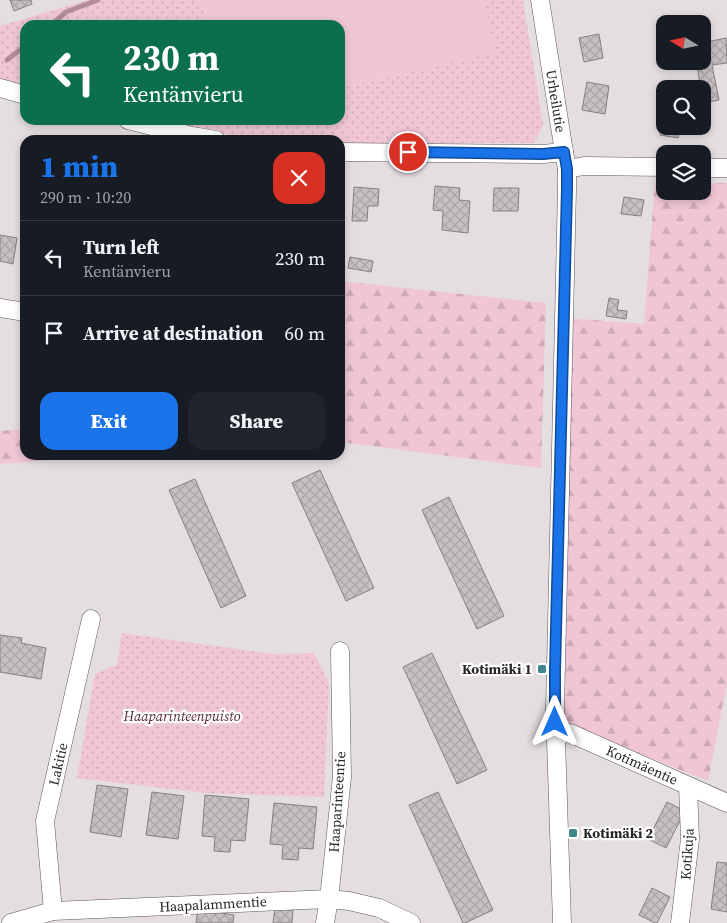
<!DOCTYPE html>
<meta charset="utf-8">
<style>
body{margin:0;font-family:"Source Serif 4",serif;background:#20242c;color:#f1f3f6;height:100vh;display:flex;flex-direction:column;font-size:19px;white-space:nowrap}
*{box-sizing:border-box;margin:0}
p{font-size:16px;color:#9ea1a6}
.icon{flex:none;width:28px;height:28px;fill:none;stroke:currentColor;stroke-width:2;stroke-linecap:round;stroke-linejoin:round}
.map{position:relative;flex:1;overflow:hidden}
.drawer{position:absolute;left:20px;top:135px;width:325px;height:325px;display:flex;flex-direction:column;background:#171b24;border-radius:15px;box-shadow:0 2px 8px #0003}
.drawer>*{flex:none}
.banner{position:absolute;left:20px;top:20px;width:325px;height:105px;border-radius:15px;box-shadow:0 2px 8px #0003;background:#0b6e4f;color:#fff;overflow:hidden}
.needle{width:32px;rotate:280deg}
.fabs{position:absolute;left:656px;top:15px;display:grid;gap:10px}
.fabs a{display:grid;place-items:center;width:55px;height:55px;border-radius:10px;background:#171b24;box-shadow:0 2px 8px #0003;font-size:25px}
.pin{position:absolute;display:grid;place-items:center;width:42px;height:42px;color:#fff;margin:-21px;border:2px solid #fff;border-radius:50%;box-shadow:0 1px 5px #0007}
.me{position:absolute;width:55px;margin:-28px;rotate:0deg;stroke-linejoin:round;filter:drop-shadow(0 0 4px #0008)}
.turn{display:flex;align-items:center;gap:18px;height:105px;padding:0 20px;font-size:22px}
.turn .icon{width:65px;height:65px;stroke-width:2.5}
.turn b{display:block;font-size:35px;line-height:42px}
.round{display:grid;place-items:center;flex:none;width:52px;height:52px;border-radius:15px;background:#20242c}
.overview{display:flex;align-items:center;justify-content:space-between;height:85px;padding:0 20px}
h1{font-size:30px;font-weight:800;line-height:38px;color:#1a73e8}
.action{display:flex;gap:10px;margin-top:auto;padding:10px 20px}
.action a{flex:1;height:58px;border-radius:15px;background:#1a73e8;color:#fff;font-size:20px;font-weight:800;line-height:58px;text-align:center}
.action a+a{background:#20242c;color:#f1f3f6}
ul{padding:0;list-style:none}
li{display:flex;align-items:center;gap:15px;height:75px;padding:0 20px;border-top:1px solid #363941}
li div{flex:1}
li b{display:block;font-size:19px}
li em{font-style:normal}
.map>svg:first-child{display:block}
</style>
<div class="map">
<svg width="727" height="923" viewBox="0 0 727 923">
<defs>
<pattern id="forest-firs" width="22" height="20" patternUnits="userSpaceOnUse" patternTransform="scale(1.25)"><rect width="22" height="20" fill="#f0c6d5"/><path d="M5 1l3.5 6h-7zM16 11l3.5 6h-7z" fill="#ceaab7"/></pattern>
<pattern id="park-dots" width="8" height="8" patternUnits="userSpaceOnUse" patternTransform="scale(1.25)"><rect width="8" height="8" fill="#f0c6d5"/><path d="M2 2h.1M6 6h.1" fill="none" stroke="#ceaab7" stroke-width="1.8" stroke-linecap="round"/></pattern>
<pattern id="building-cross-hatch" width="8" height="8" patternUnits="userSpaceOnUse" patternTransform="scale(1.25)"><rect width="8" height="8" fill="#c7c0c3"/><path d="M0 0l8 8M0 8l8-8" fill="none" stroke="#aba5a7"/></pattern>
</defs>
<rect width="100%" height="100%" fill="#e5dee0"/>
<!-- grass -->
<path fill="#f0c6d5" d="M201,0h283l12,53 -156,35v-63h-134z"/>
<!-- forest -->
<g fill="url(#forest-firs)">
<path d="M655,182h10v9h37l1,-8h24v500l-19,98 -151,-60 12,-403 75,6z"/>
<path d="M340,281l206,22 -5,165 -201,-26z"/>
<path d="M25,429v26h93l-118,9v-33z"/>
</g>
<!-- park -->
<g fill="url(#park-dots)">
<path d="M88,0h113l5,25h-181v62l-25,-7v-54z"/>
<path d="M484,0h39l20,125 -9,18h-194v-3l-87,-1 -61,-11 -32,-8h180v-32l155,-35z"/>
<path d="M122,633l152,21 40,-1 15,30 -5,114 -118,-4 -129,-15 18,-104 22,-9z"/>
</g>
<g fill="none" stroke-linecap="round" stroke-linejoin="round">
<!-- stream -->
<g stroke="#b38c9a" stroke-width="5">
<path d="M51,25l15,-13 32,-12"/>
<path d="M7,60l18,-14"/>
</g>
</g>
<!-- building -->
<g fill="url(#building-cross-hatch)" stroke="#878082">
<path d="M10,0h21l1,4 -18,7z"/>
<path d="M599,34l4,24 -19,4 -5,-24z"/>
<path d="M726,38l1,25 -15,2 7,35 -16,3 -1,-14h-1l-5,-28h6v-18z"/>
<path d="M587,82l22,4 -4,28 -23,-4z"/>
<path d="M674,82l2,7h-11v13l-4,-17z"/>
<path d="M661,125h4v1l15,2 -2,10 -18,-3z"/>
<path d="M435,186l25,2 -1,12 11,1 -2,32 -26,-3 1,-19 -10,-1z"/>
<path d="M354,187l25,2 -1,17h-10l-1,15h-15z"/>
<path d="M494,188h25l-1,23h-25z"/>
<path d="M624,197l20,3 -3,16 -20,-2z"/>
<path d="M0,235l17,3 -4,26 -13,-3z"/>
<path d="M350,257l23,4 -2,11 -23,-4z"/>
<path d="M609,298l10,2 -2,10 10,1 -1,8 -20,-3z"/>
<path d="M320,470l54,118 -28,13 -54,-118z"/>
<path d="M195,479l51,117 -25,12 -52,-118z"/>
<path d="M449,497l55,119 -27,13 -55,-119z"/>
<path d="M0,635l22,3 -1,5 25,5 -5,31 -41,-7z"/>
<path d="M432,653l55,117 -30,14 -54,-117z"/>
<path d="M97,785l31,4 -7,48 -31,-5z"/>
<path d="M152,792l32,4 -6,43 -32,-4z"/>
<path d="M438,792l55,118 -28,13h-2l-54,-118z"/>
<path d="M205,795l44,4 -4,42 -14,-1 -1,12 -16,-1 1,-14 -13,-1z"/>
<path d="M667,802l18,9 -19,37 -18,-9z"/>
<path d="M274,803l43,4 -4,42 -14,-1 -1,12 -16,-1 1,-14 -13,-1z"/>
<path d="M717,862l10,1v49l-16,-3z"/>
<path d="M652,888l18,9 -13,26h-2l-16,-8z"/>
<path d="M275,907l18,3 -1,13h-19z"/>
<path d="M198,909l36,6 -1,8h-37z"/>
</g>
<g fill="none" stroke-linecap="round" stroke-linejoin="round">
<!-- minor casing -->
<g stroke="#5c5658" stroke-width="19">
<g id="minor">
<path d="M540,0l24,152 3,17v20l-12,520 7,214"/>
<path d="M0,88l25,7"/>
<path d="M128,120l64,16 24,4"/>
<path d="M340,152l203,2 21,-2"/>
<path d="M702,168h25"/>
<path d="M567,169l17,-3 81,1"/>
<path d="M0,308l25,4"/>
<path d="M555,735l15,-2 157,70"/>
<path d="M53,911l-8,-90 46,-202"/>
<path d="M11,923l42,-12 276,-12 20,2 30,7 32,15"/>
<path d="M325,923l4,-24 13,-122 -2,-126"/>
<path d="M680,923l10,-84 -2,-53"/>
</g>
</g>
<!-- minor -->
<use href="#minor" stroke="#fff" stroke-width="18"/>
</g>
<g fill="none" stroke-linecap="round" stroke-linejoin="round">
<!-- route casing -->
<g stroke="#114b97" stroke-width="12">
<path id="route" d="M408,152l135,2 21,-2 3,17v20l-12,481v52"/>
</g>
<!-- route -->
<use href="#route" stroke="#1a73e8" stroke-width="9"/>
</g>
<!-- markers -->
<g fill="#3f868f" stroke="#fff" stroke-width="2">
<rect x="537" y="664" width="10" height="10" rx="2.5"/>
<rect x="568" y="828" width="10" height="10" rx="2.5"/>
</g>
<g text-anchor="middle" stroke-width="4.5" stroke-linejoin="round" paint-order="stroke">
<!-- street labels -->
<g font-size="14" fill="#282526" stroke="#fff">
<text transform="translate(556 101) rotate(81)" y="5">Urheilutie</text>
<text transform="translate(58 764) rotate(-77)" y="5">Lakitie</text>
<text transform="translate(642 765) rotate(24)" y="5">Kotimäentie</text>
<text transform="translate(337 802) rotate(-86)" y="5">Haaparinteentie</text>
<text transform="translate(687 854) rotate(-86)" y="5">Kotikuja</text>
<text transform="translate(213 904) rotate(-3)" y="5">Haapalammentie</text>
</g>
<!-- poi labels -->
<g font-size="14" font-weight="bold" fill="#282526" stroke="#fff" text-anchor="end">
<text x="532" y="674">Kotimäki 1</text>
<text x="583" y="838" text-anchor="start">Kotimäki 2</text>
</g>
<!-- park labels -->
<g font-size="14" font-style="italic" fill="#511e35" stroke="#fff">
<text x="182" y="721">Haaparinteenpuisto</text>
</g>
</g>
</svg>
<div class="fabs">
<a><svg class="needle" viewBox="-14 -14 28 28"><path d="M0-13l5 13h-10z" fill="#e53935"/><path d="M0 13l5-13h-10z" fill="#9ea1a6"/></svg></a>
<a><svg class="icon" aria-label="search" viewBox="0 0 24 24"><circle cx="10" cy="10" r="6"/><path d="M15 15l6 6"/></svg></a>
<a><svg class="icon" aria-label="layers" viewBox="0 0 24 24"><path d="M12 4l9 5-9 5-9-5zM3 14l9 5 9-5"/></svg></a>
</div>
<div class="pin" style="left:408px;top:152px;background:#d93025"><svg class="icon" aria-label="arrive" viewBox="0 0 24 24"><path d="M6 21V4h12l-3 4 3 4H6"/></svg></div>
<svg class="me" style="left:555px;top:722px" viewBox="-20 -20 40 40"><path d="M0-17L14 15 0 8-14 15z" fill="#1a73e8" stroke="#fff" stroke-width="4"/></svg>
<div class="banner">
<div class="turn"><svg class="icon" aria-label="left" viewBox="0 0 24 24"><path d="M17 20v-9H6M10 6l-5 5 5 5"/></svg><div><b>230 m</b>Kentänvieru</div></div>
</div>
<section class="drawer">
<div class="overview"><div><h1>1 min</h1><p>290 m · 10:20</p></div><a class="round" style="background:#d93025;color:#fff"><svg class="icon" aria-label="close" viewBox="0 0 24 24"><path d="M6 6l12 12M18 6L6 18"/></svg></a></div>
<ul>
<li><svg class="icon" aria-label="left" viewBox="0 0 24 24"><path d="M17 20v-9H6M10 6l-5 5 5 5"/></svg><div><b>Turn left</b><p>Kentänvieru</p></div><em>230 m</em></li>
<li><svg class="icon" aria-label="arrive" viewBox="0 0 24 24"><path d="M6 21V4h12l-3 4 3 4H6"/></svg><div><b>Arrive at destination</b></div><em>60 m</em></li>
</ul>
<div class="action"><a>Exit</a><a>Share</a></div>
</section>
</div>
